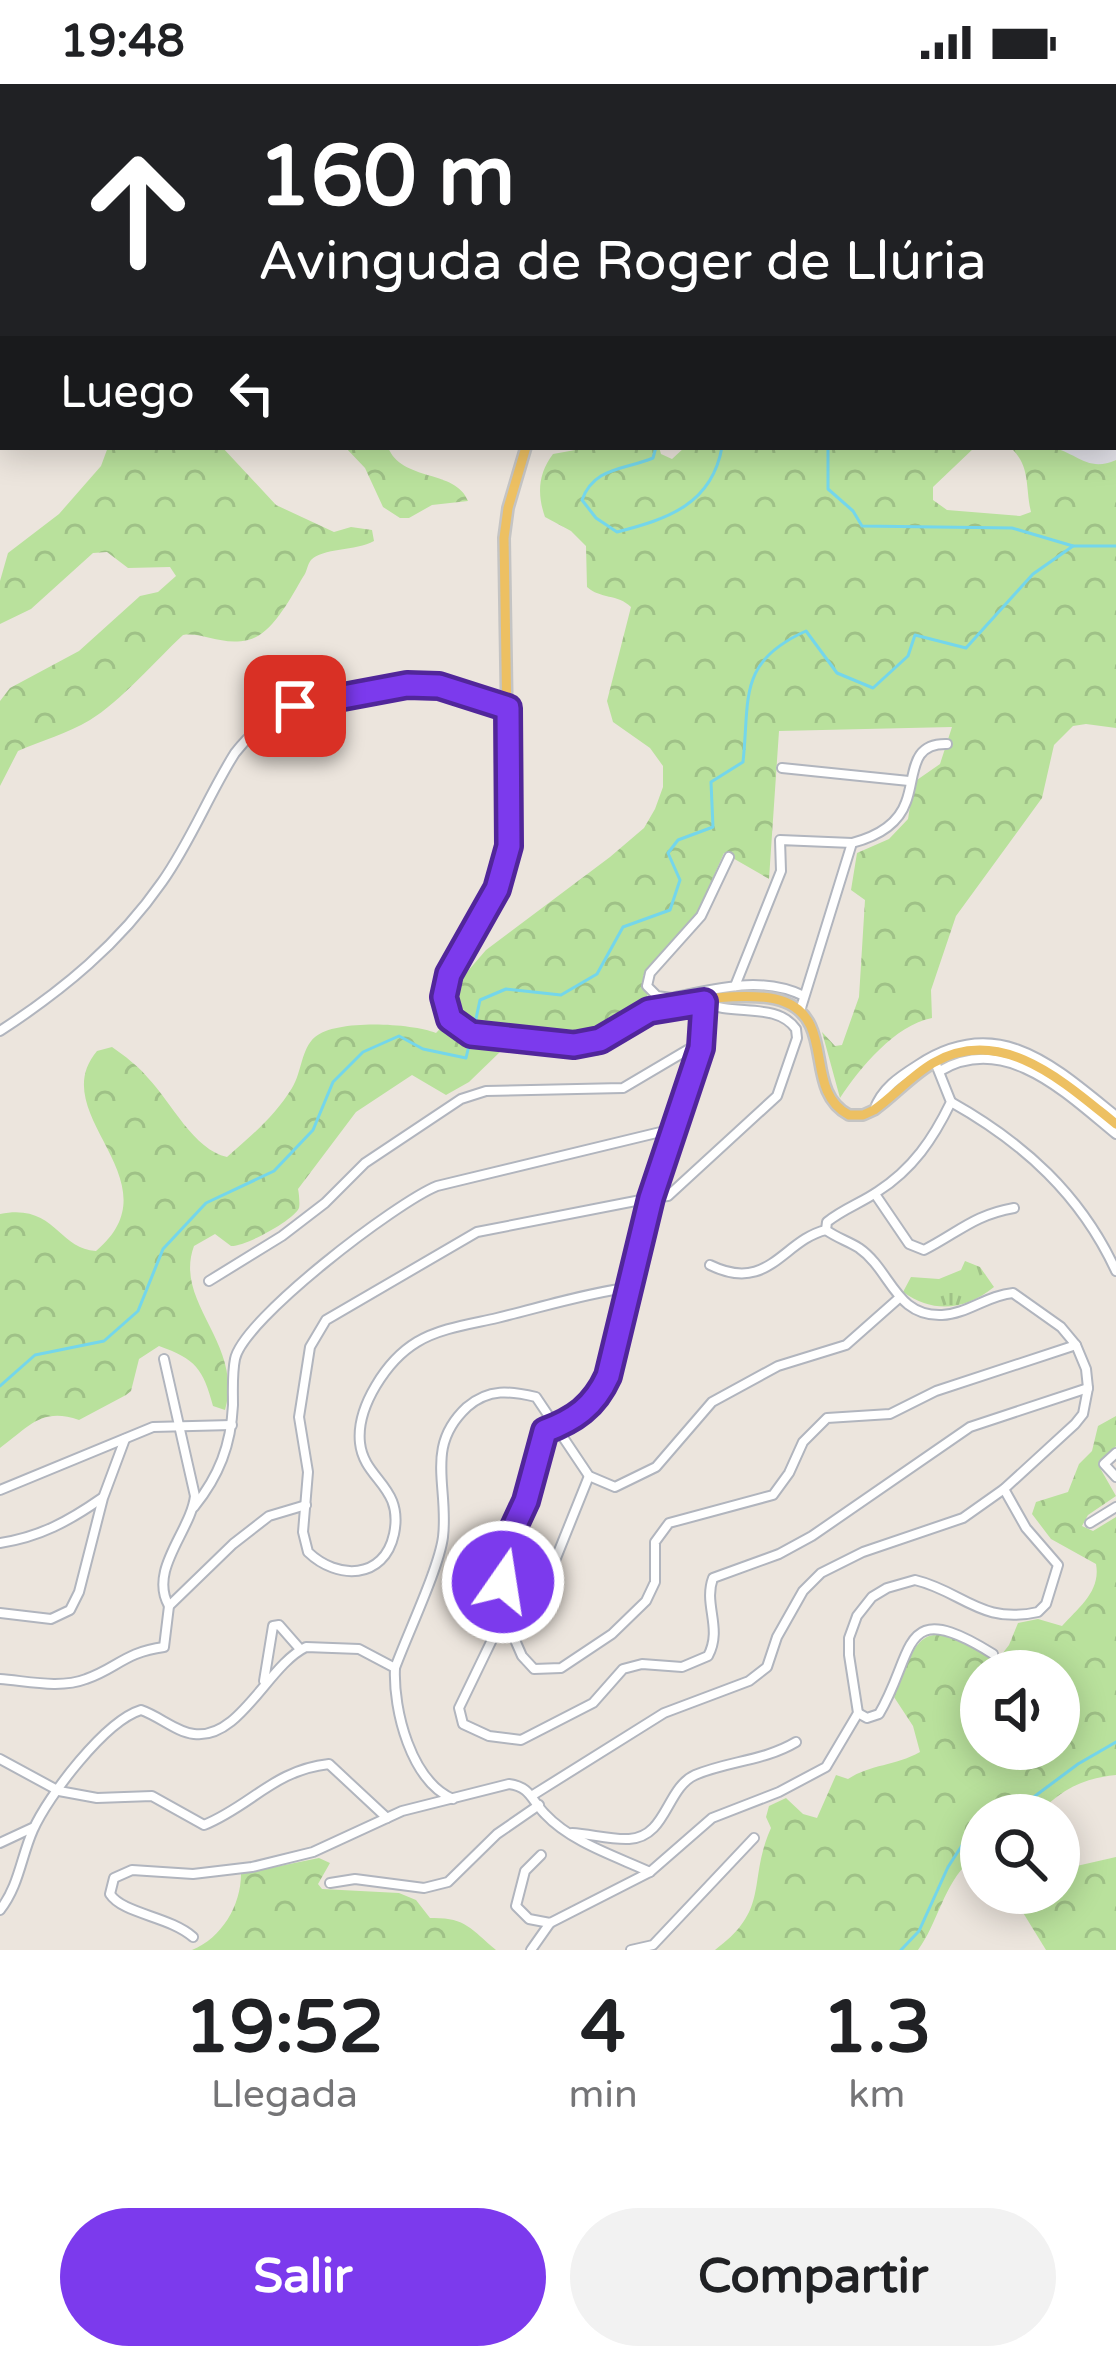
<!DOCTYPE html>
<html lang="es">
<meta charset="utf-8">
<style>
body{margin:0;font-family:"Varela Round",sans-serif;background:#f2f2f2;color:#202124;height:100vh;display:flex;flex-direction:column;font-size:45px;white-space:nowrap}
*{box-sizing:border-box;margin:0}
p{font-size:39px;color:#757577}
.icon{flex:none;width:66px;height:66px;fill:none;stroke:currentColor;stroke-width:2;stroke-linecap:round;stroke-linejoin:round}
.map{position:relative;height:1866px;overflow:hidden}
.details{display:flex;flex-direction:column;background:#fff;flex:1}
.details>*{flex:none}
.hud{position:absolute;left:0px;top:0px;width:1116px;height:366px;box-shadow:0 6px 30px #0003;background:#202124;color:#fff;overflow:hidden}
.fabs{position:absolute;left:960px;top:1566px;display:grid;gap:24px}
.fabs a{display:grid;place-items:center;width:120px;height:120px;border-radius:50%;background:#fff;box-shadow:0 6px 30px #0003;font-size:60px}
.pin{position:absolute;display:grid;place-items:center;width:102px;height:102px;color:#fff;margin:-51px;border-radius:24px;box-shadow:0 6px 18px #0006}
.me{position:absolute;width:132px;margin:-66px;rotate:13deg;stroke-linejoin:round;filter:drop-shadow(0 0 9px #0008)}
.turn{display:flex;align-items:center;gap:42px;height:252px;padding:0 60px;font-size:54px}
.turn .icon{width:156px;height:156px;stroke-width:2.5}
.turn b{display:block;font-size:84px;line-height:102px}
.then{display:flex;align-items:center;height:114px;padding:0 60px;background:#0003;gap:24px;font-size:45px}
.eta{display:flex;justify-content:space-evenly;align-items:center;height:204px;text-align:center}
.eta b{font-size:72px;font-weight:800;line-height:84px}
.primary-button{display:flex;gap:24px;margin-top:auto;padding:24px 60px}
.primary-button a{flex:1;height:138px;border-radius:72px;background:#7c3aed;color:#fff;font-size:48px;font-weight:800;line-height:138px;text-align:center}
.primary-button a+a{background:#f2f2f2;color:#202124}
.status{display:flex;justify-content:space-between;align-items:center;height:84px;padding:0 60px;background:#fff;direction:ltr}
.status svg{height:33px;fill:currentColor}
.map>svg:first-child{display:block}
</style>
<div class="status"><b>19:48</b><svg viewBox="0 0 49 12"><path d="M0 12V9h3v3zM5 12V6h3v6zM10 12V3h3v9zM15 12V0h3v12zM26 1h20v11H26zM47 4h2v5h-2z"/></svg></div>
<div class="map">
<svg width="1116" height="1866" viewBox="0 0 1116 1866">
<defs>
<pattern id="forest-crowns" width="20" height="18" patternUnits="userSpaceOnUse" patternTransform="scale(3)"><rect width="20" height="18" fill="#b9e19c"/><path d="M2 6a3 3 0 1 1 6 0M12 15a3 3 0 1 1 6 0" fill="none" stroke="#9fc187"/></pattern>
<pattern id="park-tufts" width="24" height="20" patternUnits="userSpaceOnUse" patternTransform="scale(3)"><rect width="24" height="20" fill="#b9e19c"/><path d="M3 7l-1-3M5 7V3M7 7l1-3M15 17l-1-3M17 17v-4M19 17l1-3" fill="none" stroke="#9fc187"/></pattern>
</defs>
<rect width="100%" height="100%" fill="#ece5dd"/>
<!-- industrial -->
<path fill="#dfdee5" d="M1116,63v313l-13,6 -17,-2 -33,-17h60z"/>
<!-- forest -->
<g fill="url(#forest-crowns)" fill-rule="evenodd">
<path d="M108,363h114l54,58 58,27 17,-5 21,3 2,11c-18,10 -52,7 -63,19 -4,5 -4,12 -8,17 -12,20 -31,58 -55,63 -27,6 -45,-8 -65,-5 -26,24 -63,67 -93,85 -22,13 -49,21 -72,31l-18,35v-85l10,-13 69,-37 61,-55 18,-4 18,-16 -6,-9 -42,1 -21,-16 -14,1 -62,56 -31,15v-43l8,-28 51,-39 42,-48z"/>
<path d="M345,363h43c13,35 68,22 80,54l-36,4 -23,13h-9l-17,-11 -18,-39z"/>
<path d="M592,363h67l2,7 11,5 13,-12h290l-42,40v13l14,10 73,6 11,-4c-6,-26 0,-46 -21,-65 12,0 28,-2 40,0 27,5 37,26 66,13v268l-30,-4 -13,2 -19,19 -12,53 -86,118 -25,74 1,28c-37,7 -72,50 -92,80l-18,-66 13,14 7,-1 17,-48 6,-97 -14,-10 6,-37 32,-14 19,-20 6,-37 26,-18 12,-37 -173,4 -10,148 -45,-26 -28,63 -53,60 9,40 -54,40 -96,-6 -33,32 -23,13 -34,-20 -56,37 -58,77c1,4 2,15 1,19 -6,13 -55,39 -68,38l-16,-12 -21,12c-21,57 50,97 31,164l-12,-4c-10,-37 -17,-47 -54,-60l-20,13 -8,32 -5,4 -47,25c-38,-13 -50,7 -79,28v-234c55,-11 58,35 96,37 83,-70 -53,-136 1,-200l15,-4c13,9 26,19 36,31 23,24 46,72 79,79 24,-21 48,-41 65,-69 10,-16 9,-39 23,-51 21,-18 96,-14 121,-4l22,-23 3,-31 25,-29 124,-93 34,-29 11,-19 8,-22v-21l-13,-18 -37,-26 -6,-21 24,-94c-13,-13 -31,-8 -44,-20l-1,-41 -15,-15 -26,-14c-8,-23 -7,-43 8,-63z"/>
<path d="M1116,1332v30l-16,22 16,28 -28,19 -6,11 11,5 23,-14v258c-32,3 -57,15 -78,40h-57v46h-11c-26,22 -32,62 -52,89h-203c56,-41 32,-68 56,-122l-5,-11 3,-11 17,-8 17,16 14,4 19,-43 12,4c23,-15 47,-13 72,-27l-7,-26 -19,-29c25,-73 35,-78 102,-35l13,-17 9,-22 20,-4 24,7c17,-19 39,-35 34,-62l-45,-25 -19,-25 4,-12 32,-10 11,-28 13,-13 6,-25zM981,1587h78v78h-78z"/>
<path d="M1116,1773v93h-70l-35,-57h48v-23z"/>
<path d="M319,1774l11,5 -12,21 4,5 77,4 17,7 14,18c35,-1 40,10 66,32h-304c30,-12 49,-45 49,-76z"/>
</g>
<!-- park -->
<path fill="url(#park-tufts)" d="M965,1177l15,6 14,20c-29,23 -60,27 -91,5l8,-15 28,2 22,-9z"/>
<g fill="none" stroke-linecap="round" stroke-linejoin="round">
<!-- stream -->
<g stroke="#74d6eb" stroke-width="3">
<path d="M0,319l3,1"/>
<path d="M656,363l-3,11c-29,12 -59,9 -71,42l14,18 21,14c51,-13 95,-28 105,-85"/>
<path d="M828,363v42l25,22 9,15 150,2 61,18h43"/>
<path d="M474,944l6,-28 26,-11 55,6 36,-21 26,-47 47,-17 10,-30 -12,-27 10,-13 35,-13 -2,-45 32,-20c7,-64 -6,-100 63,-131l31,42 36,15 35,-32 7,-21 51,13 67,-74 40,-28"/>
<path d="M0,1302l35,-31 69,-14 34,-30 25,-62 43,-46 68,-32 39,-41 20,-48 30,-30 36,-16 24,13 43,9 5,-21"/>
<path d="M982,1731l5,-8 40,-5 51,-38 38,-22"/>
<path d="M901,1866l18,-19 29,-64 33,-51"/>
</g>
<!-- minor casing -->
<g stroke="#b1b5be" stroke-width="12">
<g id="minor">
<path d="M125,0v3"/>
<path d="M255,0l1,3"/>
<path d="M396,0l2,3"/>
<path d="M422,0l6,3"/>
<path d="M755,0l7,3"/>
<path d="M165,3l10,-3"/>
<path d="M354,3l10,-3"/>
<path d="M741,3l1,-3"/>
<path d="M824,3l2,-3"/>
<path d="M0,26h3"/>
<path d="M0,81h3"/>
<path d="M0,136h3"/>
<path d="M0,154l3,-1"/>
<path d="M1113,296l3,6"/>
<path d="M782,684l127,13"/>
<path d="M729,773l-28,59 -51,57 -3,13 10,10 14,2c45,-9 90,-23 133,-2"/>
<path d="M735,902l46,-115 -1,-31 72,3"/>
<path d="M800,927l52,-168c23,-6 46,-18 54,-41 10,-26 3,-59 41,-58"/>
<path d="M0,947c63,-41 119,-87 162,-149 29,-41 47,-88 73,-129 16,-21 35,-36 60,-47 44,-9 95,-26 141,-20 25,3 46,19 72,22"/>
<path d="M940,987c66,-39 128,24 176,63"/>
<path d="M951,1018c73,41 130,93 165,169"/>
<path d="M874,1026c8,-22 25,-33 44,-45 80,-53 136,1 198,51"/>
<path d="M875,1110l34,50 15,6c35,-18 50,-35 90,-42"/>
<path d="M710,1181c59,29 73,-25 116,-35"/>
<path d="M209,1197l73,-45 43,-33 40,-40 96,-64 25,-8 137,-3 66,-39 12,-1"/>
<path d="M632,1203c-45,6 -90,20 -135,31 -26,6 -57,10 -80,24 -30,18 -61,65 -57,101 4,37 44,43 34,91 -10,46 -57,46 -86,18l-5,-20 5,-60 -9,-55 11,-70 16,-27 151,-88 174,-34 17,-2 109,-100 20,-58 -1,-9c-20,-28 -64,-12 -92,-27 4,68 -36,132 -53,196 -14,54 -22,143 -48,190 -14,24 -35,33 -58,43l-19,70 -23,56 1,58 18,41 12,13 27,-1 51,-34 34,-33 9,-19v-40l14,-19 104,-28 16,-22 14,-31 24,-24 63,-4 46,-23 140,-46"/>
<path d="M164,1275l31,137c-4,35 -47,74 -26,110"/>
<path d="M1116,1369l-12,11 12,13"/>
<path d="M0,1406l153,-63 79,-2"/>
<path d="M194,1423c25,-31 37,-62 39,-102 0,-15 -1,-31 2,-46 8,-40 162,-157 202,-173l236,-57"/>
<path d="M1090,1439l26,-16"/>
<path d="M0,1459c40,-6 69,-22 102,-45"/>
<path d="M544,1512v-8l45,-112"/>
<path d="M0,1529l51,6 19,-9 9,-18 24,-94 22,-59"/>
<path d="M504,1531l-45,93 4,16 26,12 32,4 72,-37 30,-34 19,-5 40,3 26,-11c15,-28 -5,-51 5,-78l66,-24 33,-18 158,-109 118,-39"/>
<path d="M395,1584c12,-33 44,-100 48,-131 6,-51 -19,-90 24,-130 22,-19 43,-16 69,-10l53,79 26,11 41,-20 56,-65 66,-36 68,-21 52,-46"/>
<path d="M0,1595c27,2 60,10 86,0 30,-10 39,-27 78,-32l5,-41 64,-62 36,-28 37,-11"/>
<path d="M264,1597l9,-55 6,-1 21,24"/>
<path d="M858,1629l9,5 12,-4c37,-62 20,-119 114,-60"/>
<path d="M0,1675l59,32 38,7 55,-2 52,29c47,-19 70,-55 125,-61l58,54"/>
<path d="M533,1711l131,-82 85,-32 18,-14 10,-30 26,-46 18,-18 42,-21 100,-34 41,-29 71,-65 8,-10 5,-26 -2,-19 -10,-24 -15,-18 -48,-34c-25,2 -46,21 -71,22 -47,2 -51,-45 -83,-67 -11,-7 -22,-10 -33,-18l1,-8c16,-13 34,-19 50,-30 36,-23 56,-53 74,-90l-16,-40"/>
<path d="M572,1749c18,1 39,7 57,6 38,-2 37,-51 66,-64 33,-14 69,-14 101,-33"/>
<path d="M0,1759l32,-15"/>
<path d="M541,1771l-16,16 -9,35 13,13 21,4 100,-51 62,-54 67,-26 47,-25 32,-54 -9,-58v-17l8,-22 15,-19 15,-9 28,-8c47,11 66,45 123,32l8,-8 12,-39 -32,-37 -22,-39"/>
<path d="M330,1799l25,-4 69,9 24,-6 49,-48 42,-29"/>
<path d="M0,1826c19,-24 21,-53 33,-80 15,-34 72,-109 108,-120 18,6 35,22 53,24 46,6 74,-69 112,-87l53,2 36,19c-2,42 16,113 58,131"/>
<path d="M193,1853c-24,-21 -70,-23 -83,-43l4,-16 18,-8 61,4 59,-7 61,-15 89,-41 107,-27c22,3 22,16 36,30 26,28 70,42 105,58"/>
<path d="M531,1866l19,-27"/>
<path d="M631,1866l22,-5 101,-107"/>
</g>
</g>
<!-- major casing -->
<g stroke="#c4c4c4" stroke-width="14">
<g id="major">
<path d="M405,0l2,3"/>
<path d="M526,363l-18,61 -4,30 5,308c-3,16 -6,31 -13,45 -18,38 -67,84 -46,128 18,18 37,16 60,18 24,2 49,11 73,7 26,-5 42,-24 65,-33 30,-11 108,-21 137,-9 51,20 18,89 64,113h14l11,-5c21,-15 37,-34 59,-47 69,-40 133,21 183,61"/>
</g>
</g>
<!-- highway casing -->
<g stroke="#c4c4c4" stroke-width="15">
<g id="highway">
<path d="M964,3l3,-3"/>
<path d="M985,3l4,-3"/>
<path d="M0,242h3"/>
<path d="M0,257h3"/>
</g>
</g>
<!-- minor -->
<use href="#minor" stroke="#fff" stroke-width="8"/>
<!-- major -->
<use href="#major" stroke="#edc062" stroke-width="9"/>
<!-- highway -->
<use href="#highway" stroke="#f9925b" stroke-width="10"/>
</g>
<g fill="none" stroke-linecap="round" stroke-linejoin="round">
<!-- route casing -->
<g stroke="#51269a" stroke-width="30">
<path id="route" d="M295,622l112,-21 32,1 69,22 1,138 -12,43 -48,85 -5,23 6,22 21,15 103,11 26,-5 49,-29 55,-9 -3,46 -50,150 -43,178c-14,31 -34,44 -63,55l-19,70 -20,43 -3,38"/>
</g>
<!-- route -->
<use href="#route" stroke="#7c3aed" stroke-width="21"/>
</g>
</svg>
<div class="fabs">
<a><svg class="icon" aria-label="sound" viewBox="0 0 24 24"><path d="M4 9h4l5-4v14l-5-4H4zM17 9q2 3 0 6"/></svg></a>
<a><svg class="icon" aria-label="search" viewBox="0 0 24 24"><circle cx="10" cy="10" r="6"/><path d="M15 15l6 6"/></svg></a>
</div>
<div class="pin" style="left:295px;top:622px;background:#d93025"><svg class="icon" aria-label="arrive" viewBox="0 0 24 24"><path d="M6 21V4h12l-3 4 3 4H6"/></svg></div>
<svg class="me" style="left:503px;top:1498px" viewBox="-20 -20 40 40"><circle r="17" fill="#7c3aed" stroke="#fff" stroke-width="3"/><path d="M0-11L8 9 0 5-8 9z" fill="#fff"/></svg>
<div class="hud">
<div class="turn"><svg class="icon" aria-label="ahead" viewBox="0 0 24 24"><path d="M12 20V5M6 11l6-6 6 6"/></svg><div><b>160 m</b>Avinguda de Roger de Llúria</div></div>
<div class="then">Luego<svg class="icon" aria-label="left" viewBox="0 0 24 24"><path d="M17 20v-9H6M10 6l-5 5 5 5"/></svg></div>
</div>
</div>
<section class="details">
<div class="eta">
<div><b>19:52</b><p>Llegada</p></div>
<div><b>4</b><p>min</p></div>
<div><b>1.3</b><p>km</p></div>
</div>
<div class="primary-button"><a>Salir</a><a>Compartir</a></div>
</section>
